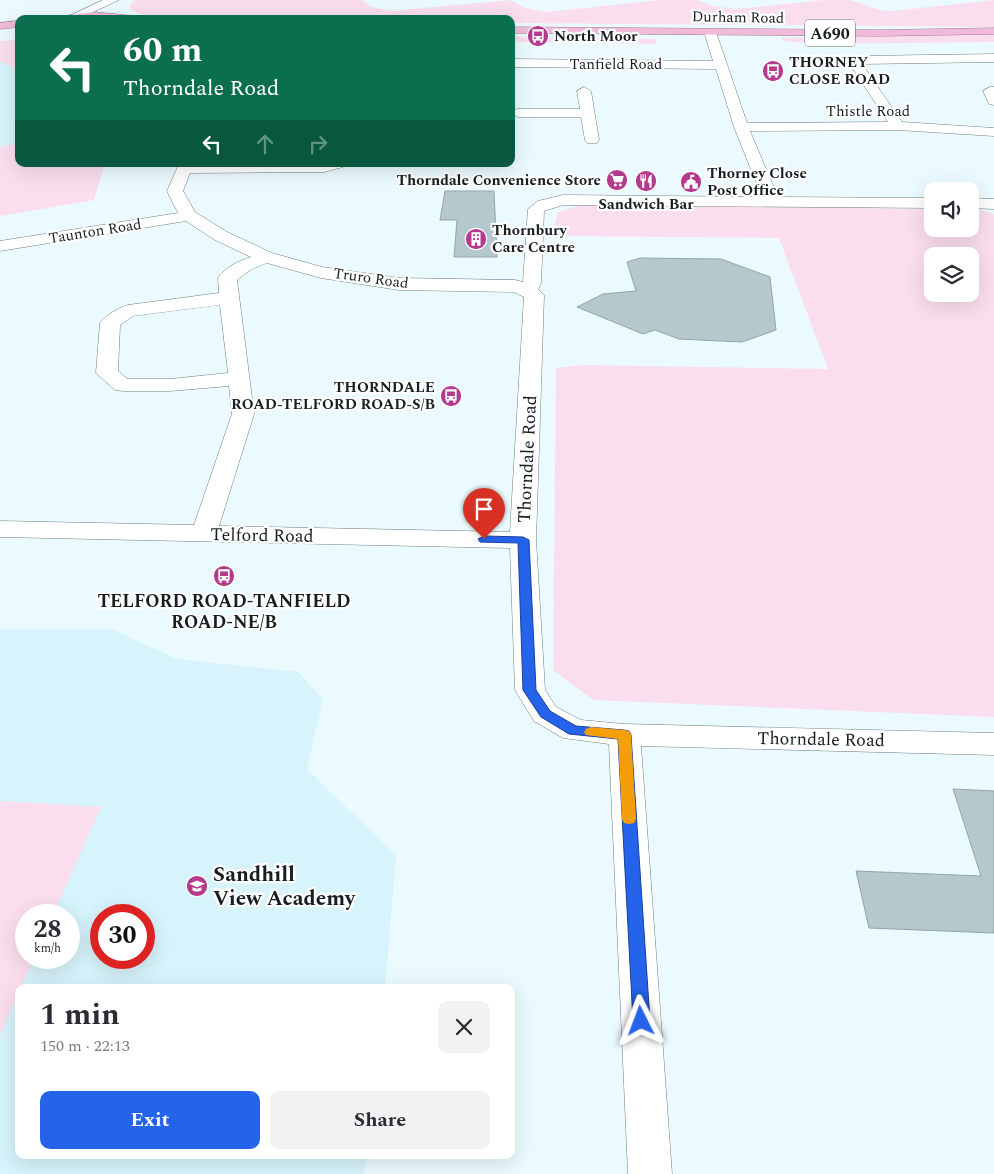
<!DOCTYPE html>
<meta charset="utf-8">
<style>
body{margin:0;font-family:Spectral,serif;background:#f2f2f3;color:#2b2b33;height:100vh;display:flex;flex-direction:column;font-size:19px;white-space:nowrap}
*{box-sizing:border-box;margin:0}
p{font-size:16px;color:#7c7c81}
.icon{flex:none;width:28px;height:28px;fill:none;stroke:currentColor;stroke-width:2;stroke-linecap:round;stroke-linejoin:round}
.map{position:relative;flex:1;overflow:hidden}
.sheet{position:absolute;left:15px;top:984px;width:500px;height:175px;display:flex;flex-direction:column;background:#fff;border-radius:10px;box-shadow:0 5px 20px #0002}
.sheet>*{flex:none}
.banner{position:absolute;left:15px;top:15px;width:500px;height:152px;border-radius:10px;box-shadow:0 5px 20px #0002;background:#0b6e4f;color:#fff;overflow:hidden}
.buttons{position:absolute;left:924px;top:182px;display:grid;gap:10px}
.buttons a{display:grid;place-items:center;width:55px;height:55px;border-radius:10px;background:#fff;box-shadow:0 5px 20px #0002;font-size:25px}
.speed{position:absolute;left:15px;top:904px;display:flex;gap:10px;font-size:25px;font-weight:700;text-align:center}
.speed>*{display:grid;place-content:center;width:65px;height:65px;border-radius:50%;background:#fff;box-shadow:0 5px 20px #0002;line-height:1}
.speed small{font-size:12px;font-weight:400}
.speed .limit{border:8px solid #d22;background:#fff;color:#111}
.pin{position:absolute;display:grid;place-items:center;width:42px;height:42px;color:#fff;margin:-51px -21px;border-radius:50% 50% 50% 0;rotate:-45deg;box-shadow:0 0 5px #0007}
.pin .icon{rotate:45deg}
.me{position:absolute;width:55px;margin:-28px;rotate:357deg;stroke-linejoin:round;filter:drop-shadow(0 0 4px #0008)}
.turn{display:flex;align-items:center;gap:18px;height:105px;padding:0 25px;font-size:22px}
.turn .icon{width:65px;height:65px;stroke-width:2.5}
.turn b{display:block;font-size:35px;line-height:42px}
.lanes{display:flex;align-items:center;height:48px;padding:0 25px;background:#0003;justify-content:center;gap:25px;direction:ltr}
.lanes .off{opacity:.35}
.round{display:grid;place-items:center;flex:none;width:52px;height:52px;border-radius:10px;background:#f2f2f3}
.head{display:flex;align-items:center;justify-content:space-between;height:85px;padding:0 25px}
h1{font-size:30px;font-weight:700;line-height:38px}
.primary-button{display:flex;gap:10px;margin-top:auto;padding:10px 25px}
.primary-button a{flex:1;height:58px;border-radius:10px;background:#2563eb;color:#fff;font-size:20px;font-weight:700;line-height:58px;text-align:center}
.primary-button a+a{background:#f2f2f3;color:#2b2b33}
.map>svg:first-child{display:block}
</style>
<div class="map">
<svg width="994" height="1174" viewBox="0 0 994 1174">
<rect width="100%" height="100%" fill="#eafafe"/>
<!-- built -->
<g fill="#d7f3fb" fill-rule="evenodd">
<path d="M0,61l19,10v72l-19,4z"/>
<path d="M0,629h111l66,30 121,13 25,27 -16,70 89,87 -11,131 -366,1v167h349l-5,19h-363zM26,915h43v43h-43zM101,915h43v43h-43z"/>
</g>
<!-- green -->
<g fill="#fbdeee" fill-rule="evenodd">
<path d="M134,0h229l8,7 20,4 120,-11 14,8 21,4 115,-12h37l14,6 23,3 89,-9h26l30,10 12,1 102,-11v27l-483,-4v-4h-333c-15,-1 -38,-1 -49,-12z"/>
<path d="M994,32v10l-175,2 -36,-3 -2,-3 45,-1 -1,-2z"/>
<path d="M511,35l8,2 139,2 -4,5 -143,-2z"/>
<path d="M19,40v31l-19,-10v-20z"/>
<path d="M19,143v21h86l-11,36 -94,16v-69z"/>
<path d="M582,205l350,4v20h38v-19h11l13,4v503l-401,-17 -40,-30 3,-302 27,-3 245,4 -49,-131 -228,-2 7,-24zM932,256h38v38h-38z"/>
<path d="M0,801l101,6 -48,108h-27v43h8l-13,29 -2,1v4l-19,43z"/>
</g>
<!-- building -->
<g fill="#b5c8cd" stroke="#93a5aa">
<path d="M445,191h49l3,66h-43l3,-37h-17z"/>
<path d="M640,258l81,1 49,18 6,53 -34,12 -63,-3 -24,-9 -12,4 -66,-27 26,-13 33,-3 -9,-29z"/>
<path d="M953,789l41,2v142l-125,-5 -13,-57 125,5z"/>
</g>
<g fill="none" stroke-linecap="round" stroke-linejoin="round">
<!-- minor casing -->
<g stroke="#6d7e83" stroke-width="1">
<g id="minor">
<path d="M710,29l6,3 31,91 141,-1 -39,-59 2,-3 11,-4 132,-2v8l-132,2 40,58 92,6v8l-96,-6 -148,1 28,66 154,1v10l-369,-3 -19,6 -3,72 -3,6 6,6 -8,245 9,150 11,17 25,13 43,4 370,9v22l-353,-9 31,428h-44l-19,-430 -46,-6 -29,-17 -19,-31 -5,-142 -510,-11v-16l194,4 38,-111 -3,-28 -59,5h-47l-8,-1 -19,-17 4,-50c6,-8 18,-15 28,-18l91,-12 -1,-15c7,-11 21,-17 33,-21l-36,-17 -29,-19 -186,30v-10l178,-28 -11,-22 12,-27h166l-2,3 -19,5 -134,1 -7,18 12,21 32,20 45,21 50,14 77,11 116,2 8,2 5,-73 10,-8 25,-6 199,2 -28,-70 -18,-58 -205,-2v-8l202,2 -9,-29zM267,263l54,15 78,12 115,2 10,5 -14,235 -291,-6 35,-112 -17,-134 13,-10zM220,305l8,68 -58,6h-42l-10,-8 2,-46 13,-9z"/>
<path d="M584,87l7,4 8,49 -2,3h-10l-2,-3 -4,-23h-63l-7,-4 2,-3 5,-1h62l-3,-18z"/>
<path d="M990,87h4v18l-5,-1 -6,-13z"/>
<path d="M970,198l24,1v10l-24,-1z"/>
</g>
</g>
<!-- tertiary casing -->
<g stroke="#6d7e83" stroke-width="1">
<path id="tertiary" d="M103,0h16l-41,19 -13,-1z"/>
</g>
<!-- trunk casing -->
<g stroke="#a27993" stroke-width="1">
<g id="trunk">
<path d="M94,12l41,4 5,3h-80l5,-3z"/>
<path d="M19,21v6l-19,2v-6z"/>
<path d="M511,27l368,3 115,-2v6l-115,2 -368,-3z"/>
</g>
</g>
<!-- minor -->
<use href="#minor" fill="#fff" fill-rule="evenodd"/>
<!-- tertiary -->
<use href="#tertiary" fill="#fff" fill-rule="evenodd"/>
<!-- trunk -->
<use href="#trunk" fill="#f0bada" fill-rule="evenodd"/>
</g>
<!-- route -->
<path fill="#2563eb" stroke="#184099" d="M484,536l39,1 6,3 7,150 14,21 26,15 48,4 5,1 2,4 19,286 -3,5 -6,2 -6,-2 -2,-5 -15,-282 -49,-5 -28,-17 -18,-27 -5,-147 -38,-1 -2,-3z"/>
<!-- slow -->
<path fill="#f59e0b" d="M591,727l33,3 5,1 2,4 5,84 -2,4 -5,1 -5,-1 -2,-4 -4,-80 -32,-4 -2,-3 2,-3z"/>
<!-- icons -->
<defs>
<g id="bus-disc" transform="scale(1.125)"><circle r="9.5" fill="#b43a8d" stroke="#fff"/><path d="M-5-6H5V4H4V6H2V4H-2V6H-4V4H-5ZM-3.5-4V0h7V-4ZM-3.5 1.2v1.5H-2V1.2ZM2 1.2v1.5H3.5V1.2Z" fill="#fff"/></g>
<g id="supermarket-disc" transform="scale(1.125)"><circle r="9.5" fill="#b43a8d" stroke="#fff"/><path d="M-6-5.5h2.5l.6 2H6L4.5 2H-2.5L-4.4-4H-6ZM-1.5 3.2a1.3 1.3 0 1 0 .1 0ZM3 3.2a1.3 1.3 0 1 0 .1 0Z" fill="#fff"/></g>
<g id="restaurant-disc" transform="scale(1.125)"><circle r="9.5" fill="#b43a8d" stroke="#fff"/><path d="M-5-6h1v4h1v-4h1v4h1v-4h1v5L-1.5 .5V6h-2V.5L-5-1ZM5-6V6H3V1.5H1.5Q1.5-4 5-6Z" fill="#fff"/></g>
<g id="civic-disc" transform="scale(1.125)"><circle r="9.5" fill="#b43a8d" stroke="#fff"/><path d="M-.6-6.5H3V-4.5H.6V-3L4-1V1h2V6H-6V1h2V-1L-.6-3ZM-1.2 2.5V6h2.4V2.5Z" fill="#fff"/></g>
<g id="building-disc" transform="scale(1.125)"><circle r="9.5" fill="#b43a8d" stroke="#fff"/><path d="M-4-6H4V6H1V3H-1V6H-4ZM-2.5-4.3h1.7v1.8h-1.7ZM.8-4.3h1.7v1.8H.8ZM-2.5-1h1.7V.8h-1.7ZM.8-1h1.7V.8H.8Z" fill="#fff"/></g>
<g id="school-disc" transform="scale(1.125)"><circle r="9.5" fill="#b43a8d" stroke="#fff"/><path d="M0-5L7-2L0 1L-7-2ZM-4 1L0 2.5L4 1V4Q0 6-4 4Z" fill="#fff"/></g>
</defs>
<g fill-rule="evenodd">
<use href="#bus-disc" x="538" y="36"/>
<use href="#bus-disc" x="773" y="71"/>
<use href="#supermarket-disc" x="617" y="180"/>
<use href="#restaurant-disc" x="646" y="181"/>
<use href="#civic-disc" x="691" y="182"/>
<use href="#building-disc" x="476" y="239"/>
<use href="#bus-disc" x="451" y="396"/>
<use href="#bus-disc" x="224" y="576"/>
<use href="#school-disc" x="197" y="886"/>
</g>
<g text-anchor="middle" stroke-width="4.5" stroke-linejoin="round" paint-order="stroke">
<!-- far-street labels -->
<g font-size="15" fill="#181f21" stroke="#fff">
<text transform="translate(738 17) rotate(1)" y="5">Durham Road</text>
<text x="616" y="69">Tanfield Road</text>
<text x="868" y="116">Thistle Road</text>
<text transform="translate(95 231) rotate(-9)" y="5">Taunton Road</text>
<text transform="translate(371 278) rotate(8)" y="5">Truro Road</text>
</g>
<!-- far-poi labels -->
<g font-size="15" font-weight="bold" fill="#181f21" stroke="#fff" text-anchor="start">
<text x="554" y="41">North Moor</text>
<text x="789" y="67">THORNEY<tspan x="789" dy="17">CLOSE ROAD</tspan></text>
<text x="707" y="178">Thorney Close<tspan x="707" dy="17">Post Office</tspan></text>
<text x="601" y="185" text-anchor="end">Thorndale Convenience Store</text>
<text x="646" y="209" text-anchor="middle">Sandwich Bar</text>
<text x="492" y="235">Thornbury<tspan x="492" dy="17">Care Centre</tspan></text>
<text x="435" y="392" text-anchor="end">THORNDALE<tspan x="435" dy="17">ROAD-TELFORD ROAD-S/B</tspan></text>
</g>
<!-- shield labels -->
<rect fill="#fff" stroke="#5d6264" stroke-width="1" x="805" y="19.5" width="50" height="27" rx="4"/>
<g font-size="16" font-weight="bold" fill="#181f21">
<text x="830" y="39">A690</text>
</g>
<!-- street labels -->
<g font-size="18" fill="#181f21" stroke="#fff">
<text transform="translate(527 459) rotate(-87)" y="6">Thorndale Road</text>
<text transform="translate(262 535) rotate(1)" y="6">Telford Road</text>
<text transform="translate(821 739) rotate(1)" y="6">Thorndale Road</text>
</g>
<!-- poi labels -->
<g font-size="18" font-weight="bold" fill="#181f21" stroke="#fff">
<text x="224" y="607">TELFORD ROAD-TANFIELD<tspan x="224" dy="21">ROAD-NE/B</tspan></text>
</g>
<!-- near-poi labels -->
<g font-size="21" font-weight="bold" fill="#181f21" stroke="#fff" text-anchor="start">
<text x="213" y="881">Sandhill<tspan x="213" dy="24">View Academy</tspan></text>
</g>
</g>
</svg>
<div class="buttons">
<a><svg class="icon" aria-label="sound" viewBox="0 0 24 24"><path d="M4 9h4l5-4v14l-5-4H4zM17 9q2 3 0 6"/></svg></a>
<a><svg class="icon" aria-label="layers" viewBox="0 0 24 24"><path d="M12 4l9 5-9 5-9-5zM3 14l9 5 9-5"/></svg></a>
</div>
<div class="speed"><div>28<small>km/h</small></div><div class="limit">30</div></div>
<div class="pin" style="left:484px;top:539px;background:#d93025"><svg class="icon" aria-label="arrive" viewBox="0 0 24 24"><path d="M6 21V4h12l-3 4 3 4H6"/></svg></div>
<svg class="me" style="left:641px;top:1021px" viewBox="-20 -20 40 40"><path d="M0-17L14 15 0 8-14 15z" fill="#2563eb" stroke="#fff" stroke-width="4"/></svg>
<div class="banner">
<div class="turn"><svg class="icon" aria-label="left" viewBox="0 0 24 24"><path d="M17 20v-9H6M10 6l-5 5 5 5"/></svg><div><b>60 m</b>Thorndale Road</div></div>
<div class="lanes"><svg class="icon" aria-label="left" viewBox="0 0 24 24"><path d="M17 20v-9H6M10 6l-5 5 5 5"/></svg><svg class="icon off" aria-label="ahead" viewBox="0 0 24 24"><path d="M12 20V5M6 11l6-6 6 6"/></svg><svg class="icon off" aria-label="right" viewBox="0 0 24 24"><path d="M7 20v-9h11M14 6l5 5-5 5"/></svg></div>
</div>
<section class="sheet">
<div class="head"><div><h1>1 min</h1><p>150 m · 22:13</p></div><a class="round"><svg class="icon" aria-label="close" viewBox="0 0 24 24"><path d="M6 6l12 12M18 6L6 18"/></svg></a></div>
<div class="primary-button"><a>Exit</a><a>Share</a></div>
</section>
</div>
